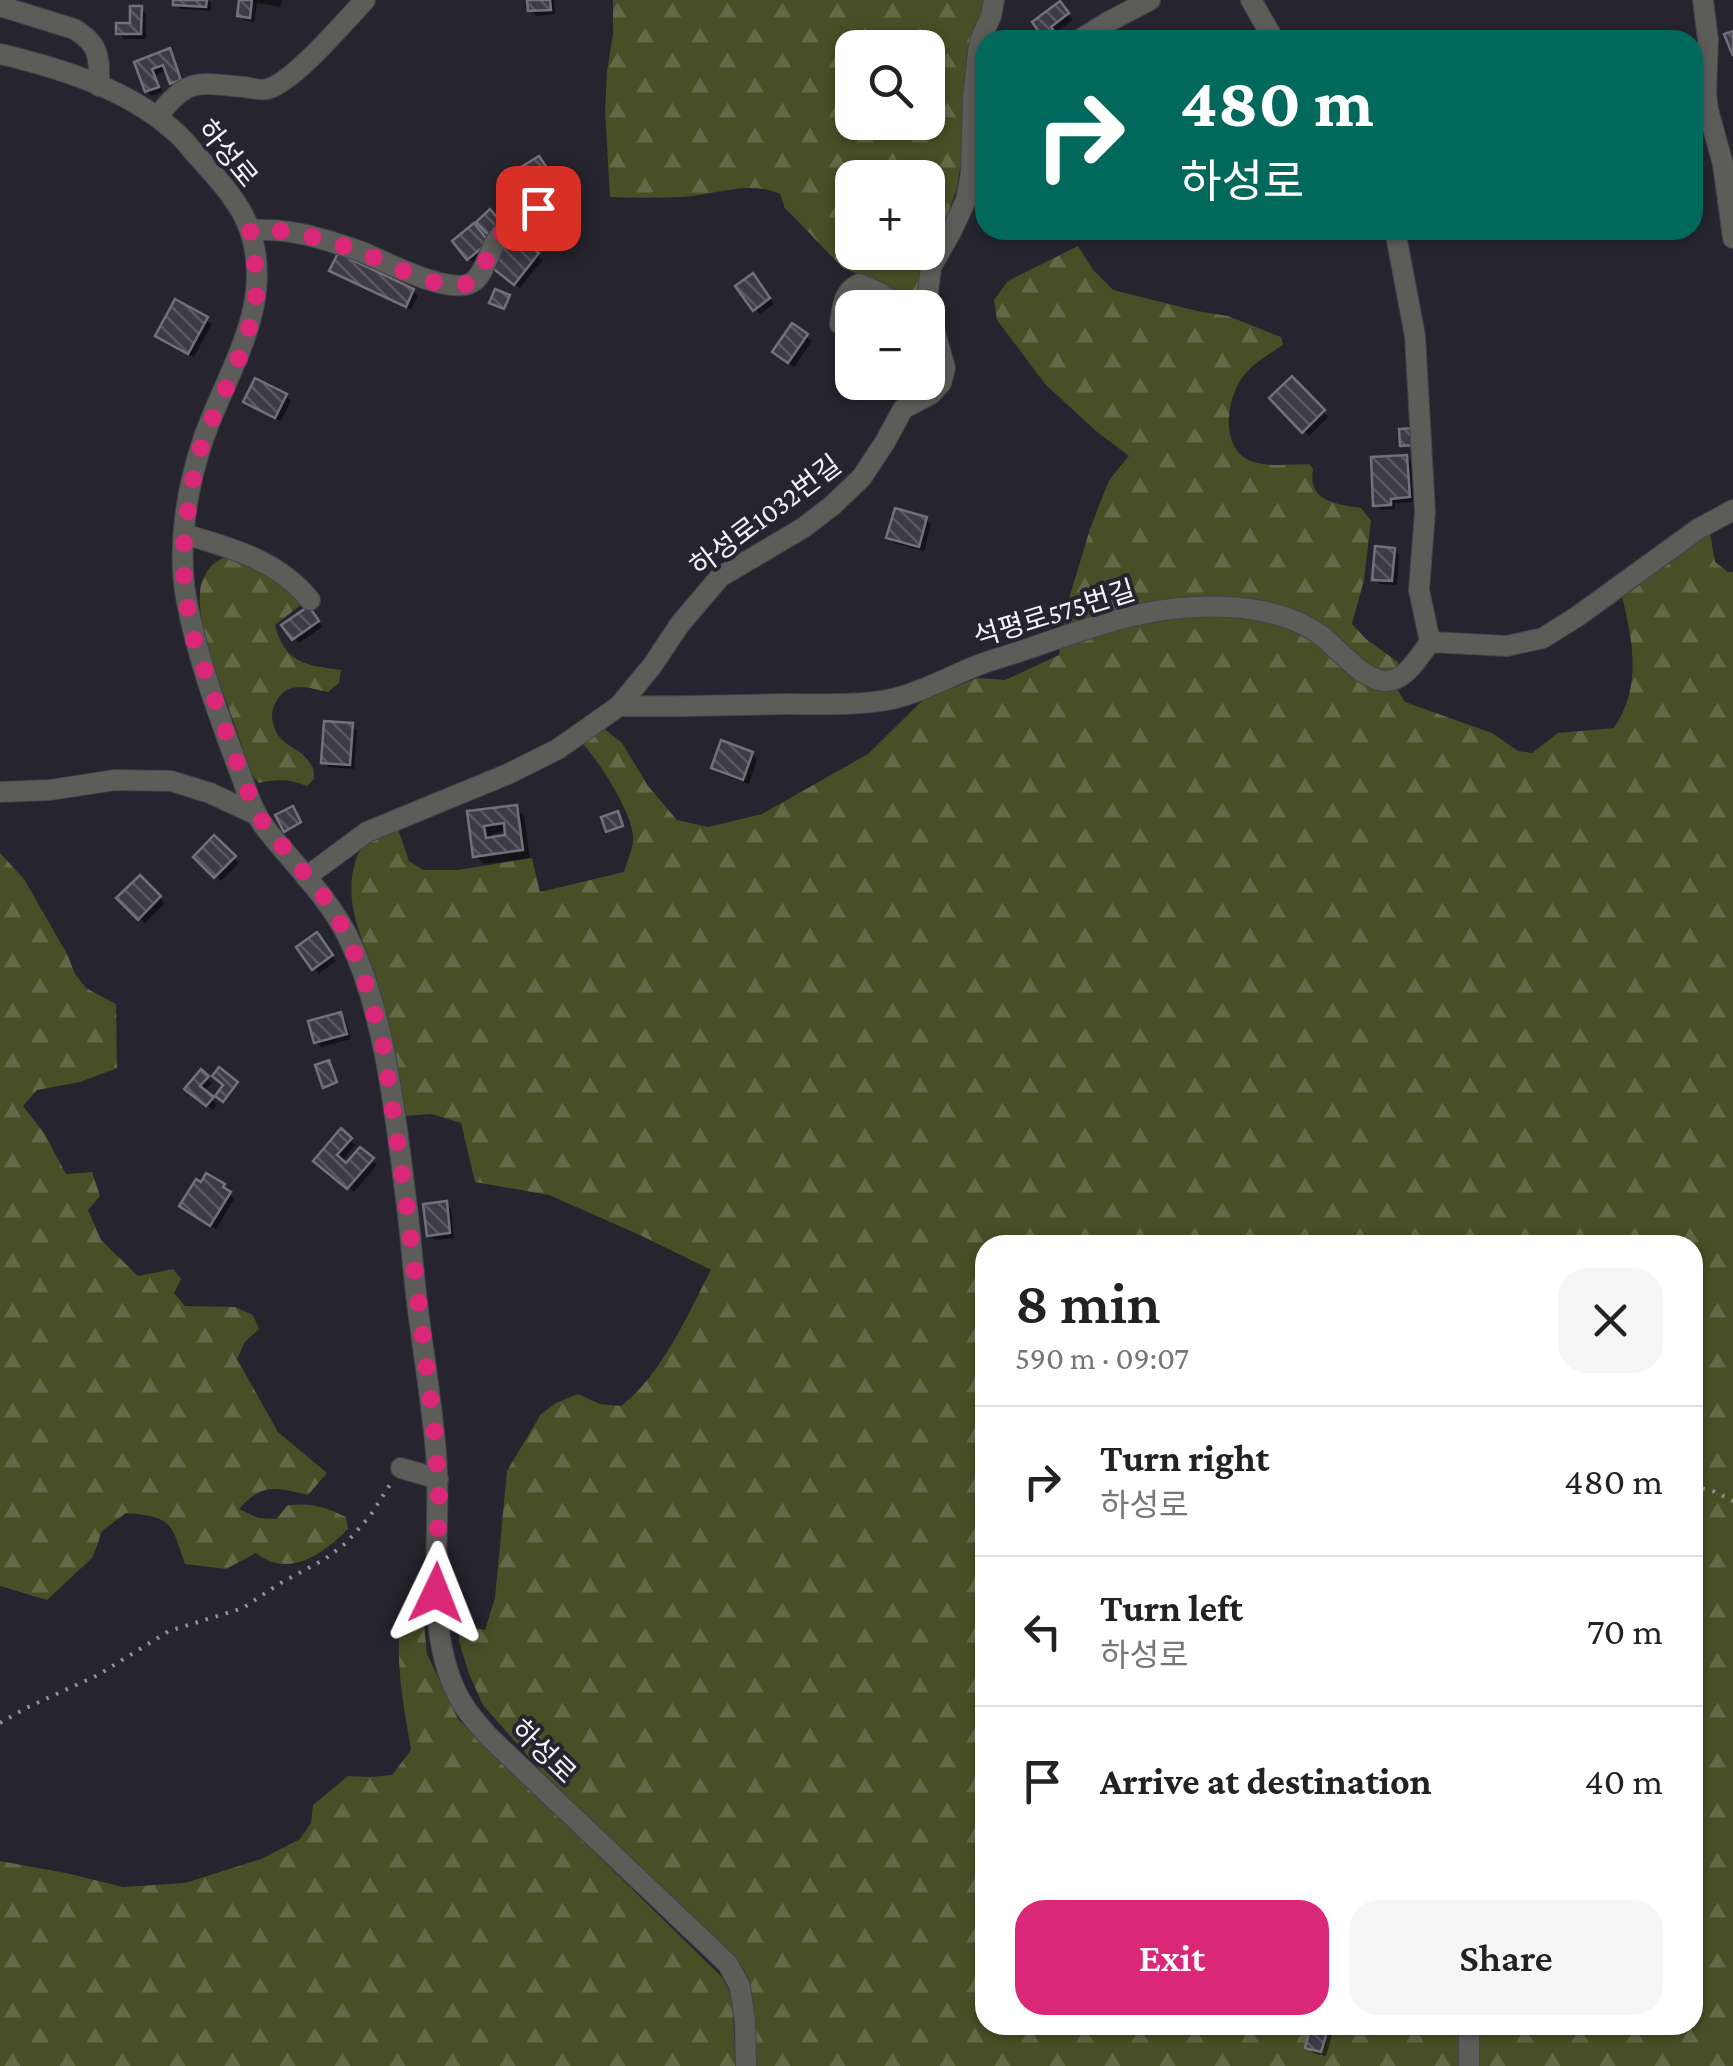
<!DOCTYPE html>
<meta charset="utf-8">
<style>
body{margin:0;font-family:"Crimson Pro","Noto Sans KR",serif;background:#f6f6f6;color:#222;height:100vh;display:flex;flex-direction:column;font-size:38px;white-space:nowrap}
*{box-sizing:border-box;margin:0}
p{font-size:32px;color:#767676}
.icon{flex:none;width:55px;height:55px;fill:none;stroke:currentColor;stroke-width:2;stroke-linecap:round;stroke-linejoin:round}
.map{position:relative;flex:1;overflow:hidden}
.panel{position:absolute;left:975px;top:1235px;width:728px;height:800px;display:flex;flex-direction:column;background:#fff;border-radius:30px;box-shadow:0 2px 8px #0004}
.panel>*{flex:none}
.hud{position:absolute;left:975px;top:30px;width:728px;height:210px;border-radius:30px;box-shadow:0 2px 8px #0004;background:#00695c;color:#fff;overflow:hidden}
.controls{position:absolute;left:835px;top:30px;display:grid;gap:20px}
.controls a{display:grid;place-items:center;width:110px;height:110px;border-radius:20px;background:#fff;box-shadow:0 2px 8px #0004;font-size:50px}
.pin{position:absolute;display:grid;place-items:center;width:85px;height:85px;color:#fff;margin:-42px;border-radius:20px;box-shadow:0 5px 15px #0006}
.me{position:absolute;width:110px;margin:-55px;rotate:2deg;stroke-linejoin:round;filter:drop-shadow(0 0 8px #0008)}
.turn{display:flex;align-items:center;gap:35px;height:210px;padding:0 40px;font-size:45px}
.turn .icon{width:130px;height:130px;stroke-width:2.5}
.turn b{display:block;font-size:70px;line-height:85px}
.round{display:grid;place-items:center;flex:none;width:105px;height:105px;border-radius:30px;background:#f6f6f6}
.summary{display:flex;align-items:center;justify-content:space-between;height:170px;padding:0 40px}
h1{font-size:60px;font-weight:600;line-height:75px}
.action{display:flex;gap:20px;margin-top:auto;padding:20px 40px}
.action a{flex:1;height:115px;border-radius:30px;background:#db2777;color:#fff;font-size:40px;font-weight:600;line-height:115px;text-align:center}
.action a+a{background:#f6f6f6;color:#222}
ul{padding:0;list-style:none}
li{display:flex;align-items:center;gap:30px;height:150px;padding:0 40px;border-top:2px solid #e0e0e0}
li div{flex:1}
li b{display:block;font-size:38px}
li em{font-style:normal}
.map>svg:first-child{display:block}
</style>
<div class="map">
<svg width="1733" height="2066" viewBox="0 0 1733 2066">
<defs>
<pattern id="forest-firs" width="22" height="20" patternUnits="userSpaceOnUse" patternTransform="scale(2.5)"><rect width="22" height="20" fill="#484e25"/><path d="M5 1l3.5 6h-7zM16 11l3.5 6h-7z" fill="#636846"/></pattern>
<pattern id="building-back-hatch" width="6" height="6" patternUnits="userSpaceOnUse" patternTransform="scale(2.5)"><rect width="6" height="6" fill="#3d3b46"/><path d="M-1 5l2 2M0 0l6 6M5-1l2 2" fill="none" stroke="#5a5862"/></pattern>
</defs>
<rect width="100%" height="100%" fill="#26242e"/>
<!-- forest -->
<g fill="url(#forest-firs)" fill-rule="evenodd">
<path d="M613,0h374l-30,188 -40,116 -5,2 -21,-17 -24,-12 -23,-8 -59,-61 -5,-14c-30,-14 -66,1 -97,3 -24,1 -49,1 -73,0l-5,-87 2,-39 6,-37zM852,48h76v74h-76zM852,178h76v74h-76z"/>
<path d="M1078,246l15,24 20,20 84,21 31,5 53,21 2,8c-13,9 -28,17 -38,29 -19,22 -27,77 9,88 16,5 38,2 55,2l4,5c-6,33 24,35 48,39l10,13 -7,59 -12,44 14,15 32,23 -1,27 8,13 87,31 26,18 14,2 26,-20 56,-5c28,-42 19,-85 8,-132l88,-63 5,29 13,10h5v1494h-977c-2,-34 3,-83 -22,-110 -7,-8 -17,-14 -25,-21l-157,-151 -69,-79 -14,-31 -10,-33v-16l26,5 10,-32 12,-127 34,-57 15,-11 22,-9 22,10 21,2c41,-31 66,-91 90,-136l-69,-34 -93,-41 -74,-13 -14,-59 -30,-9 -25,2c-7,-41 -15,-82 -25,-122 -12,-46 -41,-85 -25,-135 6,-17 26,-25 41,-33l12,35 14,9h35l74,-12 8,34 84,-20c3,-10 8,-21 9,-31 3,-23 -34,-80 -50,-97l19,-17 20,16 26,43 29,34 31,7 54,-13 106,-60 55,-54 54,-22 28,2 54,-25 8,-50 23,-76 19,-49 20,-24 -33,-25 -51,-47 -48,-64 -3,-20 14,-19zM985,1245h707v780h-707z"/>
<path d="M232,556l48,22 23,25 -28,22c10,39 31,40 66,45l-2,13 -11,9c-19,-4 -39,-12 -51,8 -5,8 -6,15 -4,23 6,25 27,23 37,40 4,6 4,9 4,16l-7,7c-17,-7 -30,-7 -48,-3l-4,-4c-9,-15 -13,-34 -19,-51 -13,-36 -39,-98 -36,-135 1,-18 13,-35 32,-37z"/>
<path d="M0,853l24,26 43,75 8,20 11,14 30,16 1,64 -37,14 -43,8 -14,16 21,27 22,41 26,-2 8,24 -12,14 13,30 37,36 35,-7 8,10 -7,14 11,13 50,1 18,8 6,14 -14,13 -8,17 41,73 49,41 -19,22c-32,-7 -45,-13 -69,14l19,9 18,1 12,-14c26,-2 35,1 58,12l2,12c-25,25 -59,50 -92,24l-30,16 -41,-5c-14,-42 -13,-47 -59,-51l-24,18 -9,26 -46,43 -47,-14z"/>
<path d="M413,1584l11,3v38l3,29 31,65 264,258 10,19 4,70h-736v-205l66,12 57,14 62,-4 76,-24 39,-20 11,-16 2,-18 35,-29 22,1 22,-2 19,-25c-8,-50 -24,-119 2,-166z"/>
</g>
<!-- shadow -->
<g fill="#0007" fill-rule="evenodd">
<path d="M175,0h33l3,3v8l-30,-2 -6,-5z"/>
<path d="M242,0h40l-1,7 -24,-4 -3,19 -9,-2 -6,-5z"/>
<path d="M529,0h25l1,14 -19,2 -6,-6z"/>
<path d="M141,9l5,5v25h-22l-5,-6 13,-7z"/>
<path d="M1065,10l8,10 -18,13 5,7h-11l-13,-17z"/>
<path d="M169,51l5,6 11,28 -8,3 -5,-5 -4,-13 -12,5 6,17 -10,4 -5,-5 -10,-28z"/>
<path d="M544,164l13,21 -8,5 -9,-11 -7,5 7,12 -8,5 -18,-26z"/>
<path d="M479,231l13,17 -18,15 -5,-5z"/>
<path d="M537,255l5,5 -22,28 -22,-17z"/>
<path d="M332,271l81,20 5,5 -7,14 -73,-34z"/>
<path d="M758,282l16,22 -14,10 -5,-5z"/>
<path d="M176,302l36,22 -18,33 -31,-16 -5,-6z"/>
<path d="M793,327l19,14 -18,26 -13,-10z"/>
<path d="M1292,380l36,37 -19,19 -37,-38z"/>
<path d="M286,396l5,5 -10,20 -30,-15 -5,-5z"/>
<path d="M1406,457l6,6 2,39 -19,1v6l-14,1 -5,-6z"/>
<path d="M926,519l5,5 -7,27 -30,-8 -5,-5z"/>
<path d="M1393,550l6,5 -2,30 -17,-1 -5,-5z"/>
<path d="M314,615l8,12 -23,16 -5,-5z"/>
<path d="M352,726l5,5 -3,38 -25,-2 -6,-5z"/>
<path d="M752,754l5,5 -8,25 -30,-11 -5,-5z"/>
<path d="M516,807l8,9 6,42 -46,6 -9,-9 -5,-42zM507,831l1,6 -16,2v-5z"/>
<path d="M214,838l25,25 -18,18 -25,-24z"/>
<path d="M140,878l25,25 -20,20 -25,-25z"/>
<path d="M321,941l15,20 -17,12 -5,-5z"/>
<path d="M341,1014l5,6 5,19 -30,8 -5,-5z"/>
<path d="M201,1072l11,11 -8,9 13,12 -4,6 -20,-16z"/>
<path d="M341,1132l14,13 -14,17 6,5 14,-17 16,15 -23,27 -32,-26z"/>
<path d="M223,1186l11,13 -18,30 -34,-23z"/>
<path d="M446,1203l5,6 3,29 -19,2 -6,-5z"/>
<path d="M1313,2025h22l-9,31 -13,-3 -5,-6z"/>
</g>
<!-- building -->
<g fill="url(#building-back-hatch)" stroke="#72707c" stroke-width="2.5" fill-rule="evenodd">
<path d="M173,0h34l-1,7 -33,-2z"/>
<path d="M239,0h13l-2,18 -13,-2z"/>
<path d="M527,0h23l1,10 -23,1z"/>
<path d="M1060,1l9,12 -18,14 10,13h-16l-13,-18z"/>
<path d="M130,6h12l-1,28h-25v-11h14z"/>
<path d="M1733,31v25l-9,-22z"/>
<path d="M170,48l11,32 -11,4 -7,-19 -11,4 7,18 -14,5 -11,-30z"/>
<path d="M539,156l15,23 -12,8 -8,-13 -5,4 8,12 -12,7 -15,-23z"/>
<path d="M490,209l12,14 -13,13 -13,-14z"/>
<path d="M474,223l15,19 -22,18 -15,-19z"/>
<path d="M515,234l24,19 -25,32 -24,-19z"/>
<path d="M338,253l76,36 -8,18 -77,-36z"/>
<path d="M753,273l17,25 -17,13 -18,-25z"/>
<path d="M495,289l15,6 -6,14 -15,-6z"/>
<path d="M175,299l33,18 -20,37 -33,-18z"/>
<path d="M792,323l16,11 -20,29 -16,-11z"/>
<path d="M1292,376l33,34 -23,23 -33,-35z"/>
<path d="M255,378l32,16 -12,24 -32,-16z"/>
<path d="M1416,428l1,17 -17,1 -1,-17z"/>
<path d="M1407,455l3,42 -19,2v6l-18,1 -2,-49z"/>
<path d="M895,508l32,9 -8,30 -33,-9z"/>
<path d="M1375,546l20,2 -3,33 -20,-1z"/>
<path d="M309,606l10,15 -27,19 -11,-15z"/>
<path d="M324,721l29,2 -3,42 -29,-2z"/>
<path d="M721,740l32,12 -10,28 -32,-12z"/>
<path d="M517,805l6,45 -50,7 -6,-46zM504,823l1,12 -19,3 -2,-12z"/>
<path d="M293,806l8,16 -17,10 -9,-17z"/>
<path d="M618,811l5,15 -17,6 -5,-15z"/>
<path d="M214,835l22,21 -22,22 -21,-21z"/>
<path d="M140,875l21,21 -23,24 -22,-22z"/>
<path d="M317,932l16,23 -21,15 -16,-23z"/>
<path d="M341,1012l6,22 -33,9 -6,-22z"/>
<path d="M329,1060l8,22 -14,6 -8,-23z"/>
<path d="M219,1067l19,15 -15,20 -8,-6 8,-11 -11,-9z"/>
<path d="M201,1069l8,7 -9,10 14,11 -8,9 -22,-17z"/>
<path d="M341,1128l11,10 -15,17 9,8 14,-16 14,11 -27,31 -34,-28z"/>
<path d="M206,1173l19,11 -2,3 8,5 -21,34 -31,-20 17,-27 5,3z"/>
<path d="M447,1201l3,32 -23,3 -4,-32z"/>
<path d="M1311,2025h18l-8,27 -16,-4z"/>
</g>
<g fill="none" stroke-linecap="round" stroke-linejoin="round">
<!-- minor casing -->
<g stroke="#43414b" stroke-width="22">
<g id="minor">
<path d="M1251,0l23,40"/>
<path d="M1703,0l5,40 -2,53 2,17 15,54 10,74"/>
<path d="M0,6l74,23c27,16 25,29 25,57"/>
<path d="M1079,40l31,-19 40,-21"/>
<path d="M0,54c60,14 127,35 173,76 10,8 18,19 26,28 19,21 40,43 50,70 27,76 -21,141 -45,209 -17,49 -27,109 -18,160 10,56 30,111 50,165 7,17 12,37 21,53 7,14 19,26 29,38 23,27 46,52 62,84 38,77 48,185 59,270 4,31 6,63 10,95 6,50 15,101 19,151 7,79 -16,185 28,253 7,11 16,20 24,30l240,228 12,23 5,34 1,45"/>
<path d="M157,117c31,-40 40,-34 87,-30 7,1 17,4 23,2 25,-5 79,-69 98,-89"/>
<path d="M250,230c24,-1 45,1 68,8 15,4 30,9 44,14 24,10 86,43 109,31 14,-7 17,-32 27,-45 18,-24 46,-32 72,-43"/>
<path d="M1395,230l20,106 10,176 -6,78 11,52"/>
<path d="M840,324c3,-18 2,-31 19,-40l21,9 22,15"/>
<path d="M184,534c47,14 94,26 126,66"/>
<path d="M619,706c56,1 111,-1 167,-2 35,0 72,2 106,-5 32,-7 61,-25 92,-36 14,-5 29,-9 43,-14 51,-17 99,-36 153,-41 45,-4 101,-1 139,26 18,13 38,40 60,46 23,7 40,-23 51,-38l77,4 36,-8 35,-22 120,-87 35,-19"/>
<path d="M0,792l50,-2 65,-10 56,1 39,12 47,22"/>
<path d="M306,877l61,-45 141,-58 50,-25 61,-43 33,-40 28,-42 40,-47 83,-49 30,-23 29,-28 23,-35 18,-33 28,-15 10,-11 4,-15 -16,-57 -1,-19 3,-25 20,-35 15,-32 5,-26 2,-76 5,-45 3,-15 10,-22 3,-16"/>
<path d="M401,1468l37,11"/>
<path d="M1469,2066v-41"/>
</g>
</g>
<!-- path -->
<g stroke="#93929a" stroke-width="4" stroke-dasharray="2.5 8" stroke-linecap="butt">
<path d="M1692,1487l19,3 22,11"/>
<path d="M0,1723l26,-15 72,-33 71,-44 74,-23 36,-24 46,-25 21,-16 24,-27 21,-33"/>
</g>
<!-- minor -->
<use href="#minor" stroke="#5c5d58" stroke-width="20"/>
</g>
<g fill="none" stroke-linecap="round" stroke-linejoin="round">
<!-- route -->
<path stroke="#db2777" stroke-width="18" stroke-dasharray="0 32.4" d="M436,1593l3,-101 -4,-56 -28,-228 -24,-163 -16,-57 -18,-49 -21,-37 -71,-87 -27,-71 -38,-110 -8,-48v-52l12,-72 10,-29 30,-67 12,-33 8,-37 -1,-32 -5,-34c36,-2 71,8 106,20 28,10 90,48 117,31 12,-7 12,-23 18,-34 12,-19 28,-29 47,-39"/>
</g>
<g text-anchor="middle" stroke-width="8" stroke-linejoin="round" paint-order="stroke">
<!-- street labels -->
<g font-size="28" fill="#f4f3fa" stroke="#26242e">
<text transform="translate(228 153) rotate(51)" y="10">하성로</text>
<text transform="translate(765 515) rotate(-37)" y="10">하성로1032번길</text>
<text transform="translate(1054 613) rotate(-17)" y="10">석평로575번길</text>
<text transform="translate(544 1751) rotate(44)" y="10">하성로</text>
</g>
</g>
</svg>
<div class="controls">
<a><svg class="icon" aria-label="search" viewBox="0 0 24 24"><circle cx="10" cy="10" r="6"/><path d="M15 15l6 6"/></svg></a>
<a>+</a>
<a>−</a>
</div>
<div class="pin" style="left:538px;top:208px;background:#d93025"><svg class="icon" aria-label="arrive" viewBox="0 0 24 24"><path d="M6 21V4h12l-3 4 3 4H6"/></svg></div>
<svg class="me" style="left:436px;top:1593px" viewBox="-20 -20 40 40"><path d="M0-17L14 15 0 8-14 15z" fill="#db2777" stroke="#fff" stroke-width="4"/></svg>
<div class="hud">
<div class="turn"><svg class="icon" aria-label="right" viewBox="0 0 24 24"><path d="M7 20v-9h11M14 6l5 5-5 5"/></svg><div><b>480 m</b>하성로</div></div>
</div>
<section class="panel">
<div class="summary"><div><h1>8 min</h1><p>590 m · 09:07</p></div><a class="round"><svg class="icon" aria-label="close" viewBox="0 0 24 24"><path d="M6 6l12 12M18 6L6 18"/></svg></a></div>
<ul>
<li><svg class="icon" aria-label="right" viewBox="0 0 24 24"><path d="M7 20v-9h11M14 6l5 5-5 5"/></svg><div><b>Turn right</b><p>하성로</p></div><em>480 m</em></li>
<li><svg class="icon" aria-label="left" viewBox="0 0 24 24"><path d="M17 20v-9H6M10 6l-5 5 5 5"/></svg><div><b>Turn left</b><p>하성로</p></div><em>70 m</em></li>
<li><svg class="icon" aria-label="arrive" viewBox="0 0 24 24"><path d="M6 21V4h12l-3 4 3 4H6"/></svg><div><b>Arrive at destination</b></div><em>40 m</em></li>
</ul>
<div class="action"><a>Exit</a><a>Share</a></div>
</section>
</div>
